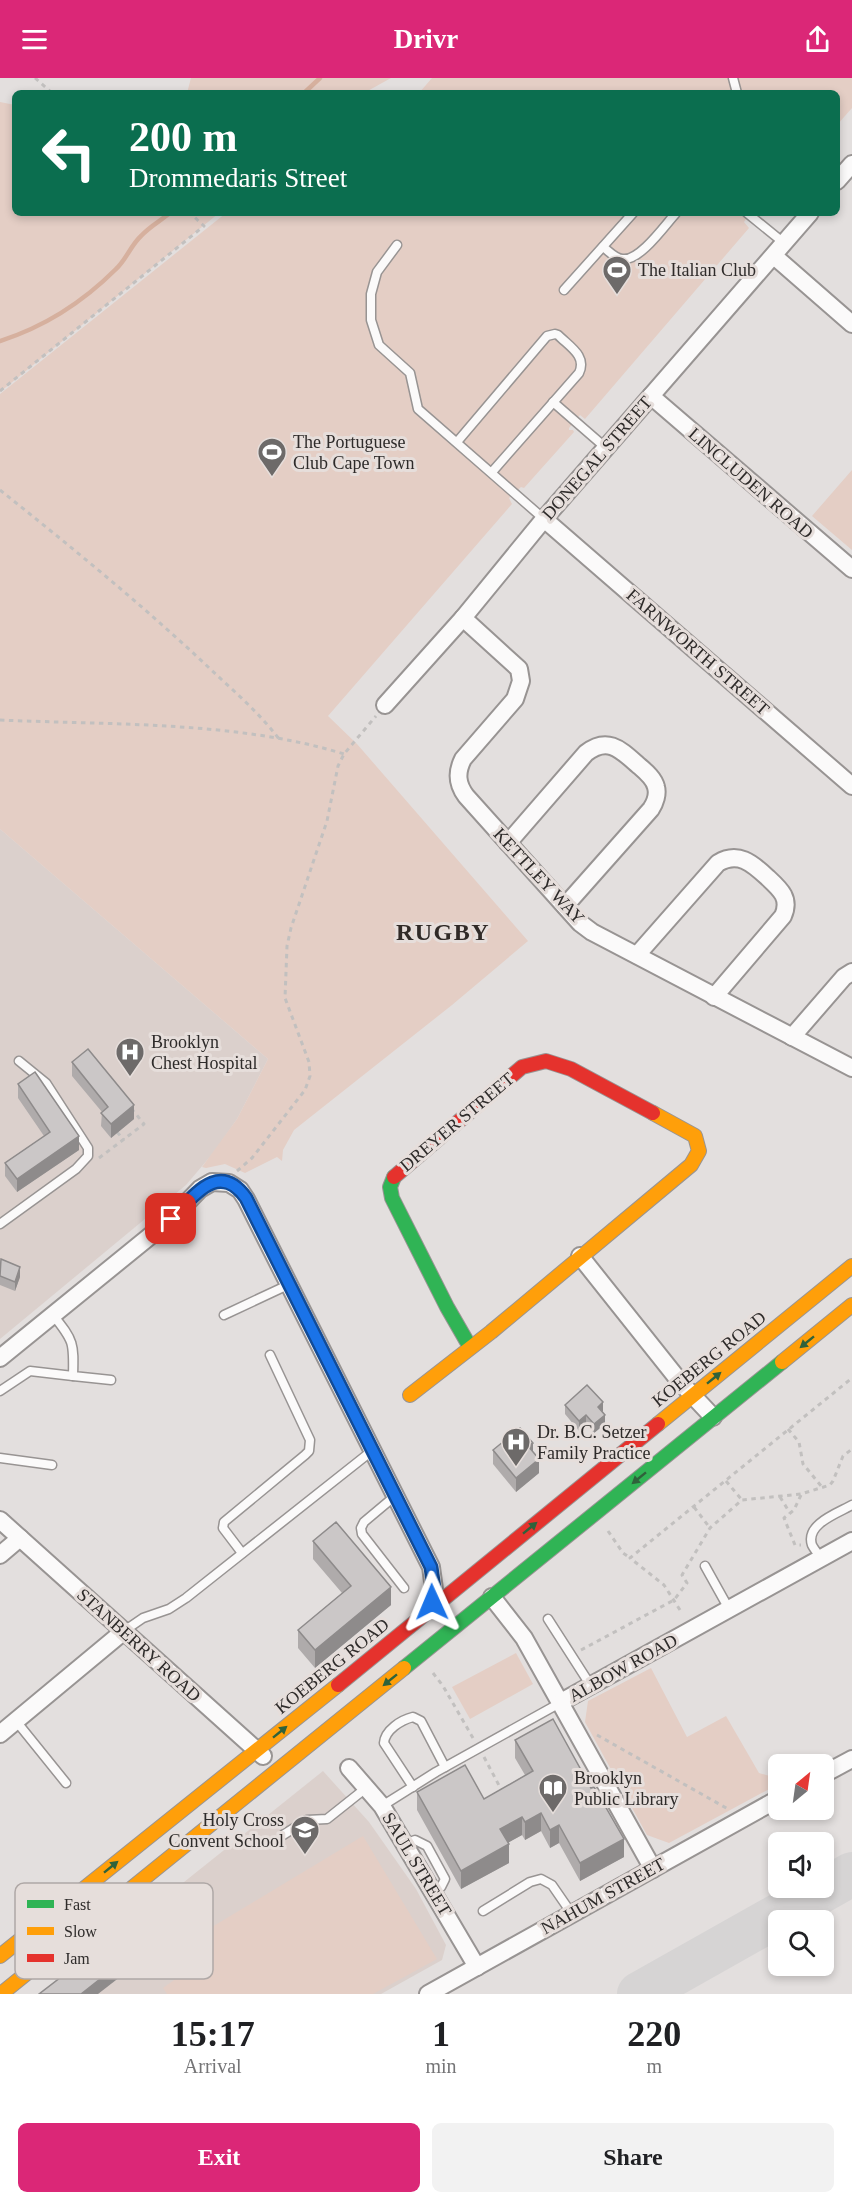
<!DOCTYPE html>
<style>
body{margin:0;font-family:"Times New Roman",serif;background:#f2f2f2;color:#202124;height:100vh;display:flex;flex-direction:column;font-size:22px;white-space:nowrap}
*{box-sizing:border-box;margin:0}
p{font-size:20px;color:#757577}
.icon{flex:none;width:33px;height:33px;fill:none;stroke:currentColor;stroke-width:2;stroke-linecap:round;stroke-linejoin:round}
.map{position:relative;height:1916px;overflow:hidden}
.details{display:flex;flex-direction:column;background:#fff;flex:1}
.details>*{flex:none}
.guide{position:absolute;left:12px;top:12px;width:828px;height:126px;border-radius:9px;box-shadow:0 3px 9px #0003;background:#0b6e4f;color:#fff;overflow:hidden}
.needle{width:39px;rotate:29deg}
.fabs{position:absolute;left:768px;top:1676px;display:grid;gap:12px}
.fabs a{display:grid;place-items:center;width:66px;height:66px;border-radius:9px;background:#fff;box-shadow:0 3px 9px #0003;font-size:30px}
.pin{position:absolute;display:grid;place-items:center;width:51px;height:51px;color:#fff;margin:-26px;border-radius:12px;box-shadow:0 3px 9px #0006}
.me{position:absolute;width:66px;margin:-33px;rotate:359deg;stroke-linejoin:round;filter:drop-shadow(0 0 4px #0008)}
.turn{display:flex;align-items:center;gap:21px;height:126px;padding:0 18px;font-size:27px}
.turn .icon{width:78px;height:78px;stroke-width:2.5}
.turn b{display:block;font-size:42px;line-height:51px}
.eta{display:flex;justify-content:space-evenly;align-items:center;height:102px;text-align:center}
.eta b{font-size:36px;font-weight:800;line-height:42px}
.primary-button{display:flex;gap:12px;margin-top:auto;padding:12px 18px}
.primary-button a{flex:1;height:69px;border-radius:9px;background:#db2777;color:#fff;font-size:24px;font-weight:800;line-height:69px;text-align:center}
.primary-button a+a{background:#f2f2f2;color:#202124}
header{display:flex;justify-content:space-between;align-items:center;height:78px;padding:0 18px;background:#db2777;color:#fff;font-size:27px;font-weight:800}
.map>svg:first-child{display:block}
</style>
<header><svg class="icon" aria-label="menu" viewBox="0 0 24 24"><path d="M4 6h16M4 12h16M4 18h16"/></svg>Drivr<svg class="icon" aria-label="share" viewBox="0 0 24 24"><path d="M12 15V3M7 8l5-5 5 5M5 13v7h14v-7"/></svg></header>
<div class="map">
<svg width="852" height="1916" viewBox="0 0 852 1916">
<rect width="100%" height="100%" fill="#e3dfde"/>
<!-- built -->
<g fill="#dbd0cc">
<path d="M0,751l268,230 -31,60 -23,33 -28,33 -186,154z"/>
<path d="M323,1693l46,51 47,67 30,56 -4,15 -61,34h-337z"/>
</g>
<!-- green -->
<g fill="#e4cec5">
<path d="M191,0h200l-27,15h-177z"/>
<path d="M432,0h420v30l-15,17v-32h-418z"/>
<path d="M0,24l15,3v108h204l-219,179z"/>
<path d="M226,135h524l-6,9 5,6 -164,191 -5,-4 -11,13v2h4l1,2 -50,56 -3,-1 -12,11 3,6 -184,212 29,28 171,197 -76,64 -158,125 -11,20 -1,11 -5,-4 -32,16 -20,-9 -19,4 -4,-1 35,-48 31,-60 -268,-230v-435z"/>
<path d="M852,392v80l-40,-34z"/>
<path d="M516,1575l17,31 -63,35 -18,-32z"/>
<path d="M651,1590l36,69 39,-21 33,57 14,4v10l-104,56 -22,-8 -62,-113 3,-21z"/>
<path d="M363,1758l74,123 -64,35h-206l-4,-6 22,-16 -13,-21z"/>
</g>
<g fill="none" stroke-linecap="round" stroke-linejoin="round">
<!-- stream -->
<g stroke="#d6b09e" stroke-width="4.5">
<path d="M304,15l16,-15"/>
<path d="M0,263c44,-14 83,-39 116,-72 10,-9 15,-24 25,-33 8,-9 19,-15 29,-23"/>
</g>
<!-- taxiway -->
<path stroke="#d6d4d4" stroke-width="44" d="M639,1916l213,-120"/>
<!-- lane casing -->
<g stroke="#989493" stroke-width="11">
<g id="lane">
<path d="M733,0l4,15"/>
<path d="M747,135l37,30"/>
<path d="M397,167l-20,27 -6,22v26l8,25 31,28 8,36 126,110"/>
<path d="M603,169c6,4 12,12 20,12 17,2 42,-34 53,-46"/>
<path d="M564,212l69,-77"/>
<path d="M553,324l53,46"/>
<path d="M457,364l90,-106 8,-2 3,1c12,12 29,21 21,38l-87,99"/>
<path d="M0,1146l76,-55 12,-13v-8l-42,-65 -27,-22"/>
<path d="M53,1237c21,26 21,28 20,61l38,4"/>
<path d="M224,1237l64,-30"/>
<path d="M0,1313l30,-20 43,5"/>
<path d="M0,1380l52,7"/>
<path d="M395,1418l-31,26 -3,6 1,6 42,54"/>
<path d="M242,1475l-19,-25 1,-6 81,-67 4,-4 1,-11 -40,-85"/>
<path d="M821,1480c-3,-4 -7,-9 -9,-13 -7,-21 26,-32 40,-40"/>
<path d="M705,1488l24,43"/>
<path d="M548,1541l43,67"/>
<path d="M124,1553l19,-13 26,-9 17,-11 187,-148"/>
<path d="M16,1643l50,62"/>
<path d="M413,1709l-29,-44c1,-13 17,-23 29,-26l8,4 24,46"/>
<path d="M382,1728l54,-34 124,-69"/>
<path d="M283,1757l24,-15 20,-1 39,-31"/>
<path d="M405,1766l10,-4 12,6 18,33 -4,8 -7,5"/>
<path d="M483,1833l47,-29 11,-3 11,6 20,29"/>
</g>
</g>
<!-- street casing -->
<g stroke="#989493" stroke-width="20">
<g id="street">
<path d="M837,103l15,-17"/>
<path d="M774,178l78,68"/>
<path d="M651,318l201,173"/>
<path d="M544,441l308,267"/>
<path d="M463,540l56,51 2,12 -6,18 -52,60c-7,14 -6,25 3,37l114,127 12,9 260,136"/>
<path d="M385,627l78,-87 81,-99 266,-306"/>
<path d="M508,765l78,-90c22,-17 35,-3 52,12 7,6 16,13 18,22 2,7 -1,16 -5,22l-86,97"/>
<path d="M637,877l81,-92c20,-12 34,0 49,14 13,12 24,21 16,39l-69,81"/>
<path d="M792,959l52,-60 8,-5"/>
<path d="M580,1178l101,127 32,34"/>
<path d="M0,1280l171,-139 29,-30 12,-7 17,1 11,7 6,9 185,368 3,22 -6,21"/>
<path d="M0,1442l263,236"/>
<path d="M0,1477l20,-17"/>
<path d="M492,1519l32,41 129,231"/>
<path d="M561,1624l291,-161"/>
<path d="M0,1656l124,-103"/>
<path d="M349,1690l33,38 95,161"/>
<path d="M824,1696l28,-15"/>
<path d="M428,1916l350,-195"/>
</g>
</g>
<!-- fast casing -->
<g stroke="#989493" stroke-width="16">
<g id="fast">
<path d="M394,1099l-4,10 2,11 55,109 23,40"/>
<path d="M404,1590l378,-306"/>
</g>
</g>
<!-- slow casing -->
<g stroke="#989493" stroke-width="16">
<g id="slow">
<path d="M782,1284l70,-57"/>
<path d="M410,1317l81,-63 200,-167 8,-14 -4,-15 -42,-23"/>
<path d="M658,1346l194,-158"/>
<path d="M0,1878l338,-271"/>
<path d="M1,1916l403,-326"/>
</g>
</g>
<!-- jam casing -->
<g stroke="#989493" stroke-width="16">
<g id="jam">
<path d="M394,1099l128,-110 24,-6 25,8 82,44"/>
<path d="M338,1607l320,-261"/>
</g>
</g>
<!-- path -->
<g stroke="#c2c0bf" stroke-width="3" stroke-dasharray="4.5 4.5" stroke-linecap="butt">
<path d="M35,0l17,15"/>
<path d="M0,313l204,-165 -14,-13"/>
<path d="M0,412c70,56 140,113 205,174 25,24 53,47 74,75"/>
<path d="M0,642c111,5 238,1 344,34"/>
<path d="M117,1054l7,8"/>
<path d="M99,1080l45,-34 -13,-16"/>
<path d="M237,1093l15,-13 53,-68 5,-14 -1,-14 -24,-64 2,-52 4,-18 36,-107 11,-55 6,-12 32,-38"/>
<path d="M788,1351l11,13 4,22 19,23"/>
<path d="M726,1403l16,19"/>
<path d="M801,1417l-7,15 -10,8 11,27h6"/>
<path d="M780,1419l10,16"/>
<path d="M694,1429l16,21"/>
<path d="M608,1453l15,22 7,5"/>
<path d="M680,1532l-16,-25 -34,-27 222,-180"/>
<path d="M581,1572l93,-50 13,-17 -5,-8 28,-47 32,-28 59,-6 29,-9 3,-4 10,-25 9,-7"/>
<path d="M433,1595l10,13 30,52"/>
<path d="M597,1657l131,74"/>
<path d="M484,1679l18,34"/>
</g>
<!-- lane -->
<use href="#lane" stroke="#fbfafa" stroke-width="8"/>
<!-- street -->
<use href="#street" stroke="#fbfafa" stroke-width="16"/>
<!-- fast -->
<use href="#fast" stroke="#30b455" stroke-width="14"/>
<!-- slow -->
<use href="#slow" stroke="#ff9f0a" stroke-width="14"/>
<!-- jam -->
<use href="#jam" stroke="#e5322d" stroke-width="14"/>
</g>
<!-- wall -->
<g fill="#afabab">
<path d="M72,984l62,57 -23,19 -10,-12 1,-14 -30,-36z"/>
<path d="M18,1006l61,66 -62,42 -12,-16v-13l39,-27 -26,-38z"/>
<path d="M0,1183l20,16 -5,14 -15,-6z"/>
<path d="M565,1327l37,7 3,12 -11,9 -8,-9 -7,7 -14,-17z"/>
<path d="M493,1372l40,2 6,21 -23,19 -23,-28z"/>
<path d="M313,1463l78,64 -76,63 -17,-20v-18l44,-37 -29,-34z"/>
<path d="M515,1662l109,117 -44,24 -21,-38 -9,5 -9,-17 -16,9 -3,-5 -15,8 2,20 -48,26 -44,-79v-18l67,7 41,-24 -10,-17z"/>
</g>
<!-- shaded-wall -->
<g fill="#8e8b8b">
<path d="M134,1027v14l-23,19v-14z"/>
<path d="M79,1058v14l-62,42v-13z"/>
<path d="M20,1189v10l-5,14v-9z"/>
<path d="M603,1324v10l-5,-5z"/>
<path d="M586,1337v9l-7,7v-10z"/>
<path d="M605,1337v9l-11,9v-9z"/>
<path d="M533,1365v14l-5,-11z"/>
<path d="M539,1381v14l-23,19v-14z"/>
<path d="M391,1509v18l-76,63v-18z"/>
<path d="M541,1735v18l-16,9v-18z"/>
<path d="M522,1739v18l-22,12v-18z"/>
<path d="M559,1747v18l-9,5v-18z"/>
<path d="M624,1761v18l-44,24v-18z"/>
<path d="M509,1766v19l-48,26v-18z"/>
<path d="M138,1871v14l-40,31h-17z"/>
</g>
<!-- building -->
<g fill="#cbc7c7" stroke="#8e8b8b" stroke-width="1.5">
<path d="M88,971l46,56 -23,19 -10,-11 7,-6 -36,-45z"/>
<path d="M35,994l44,64 -62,43 -12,-16 45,-31 -32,-48z"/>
<path d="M1,1181l19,8 -5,15 -15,-6z"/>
<path d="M587,1307l16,17 -5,5 7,8 -11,9 -8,-9 -7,6 -14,-16z"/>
<path d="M520,1350l13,15 -5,3 11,13 -23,19 -23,-28z"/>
<path d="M336,1444l55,65 -76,63 -17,-20 53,-44 -38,-45z"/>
<path d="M553,1641l38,69 3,-1 30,52 -44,24 -21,-38 -9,5 -9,-17 -16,9 -3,-5 -22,12 9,15 -48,27 -44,-79 48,-27 19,34 49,-28 -18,-31z"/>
<path d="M121,1853l17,18 -57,45h-42z"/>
</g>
<!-- one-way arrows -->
<defs><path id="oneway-solid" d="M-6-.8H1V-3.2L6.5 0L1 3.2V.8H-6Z" transform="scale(1.5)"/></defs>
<g fill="#2f623b">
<use href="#oneway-solid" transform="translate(807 1264) rotate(141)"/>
<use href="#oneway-solid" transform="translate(714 1300) rotate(-39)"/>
<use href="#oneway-solid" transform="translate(639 1400) rotate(141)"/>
<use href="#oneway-solid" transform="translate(530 1450) rotate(-39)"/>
<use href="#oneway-solid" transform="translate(390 1602) rotate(141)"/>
<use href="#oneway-solid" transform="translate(280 1654) rotate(-39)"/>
<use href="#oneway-solid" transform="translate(111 1789) rotate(-39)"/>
</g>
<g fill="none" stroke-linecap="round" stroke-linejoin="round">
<!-- route casing -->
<g stroke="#114b97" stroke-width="15">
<path id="route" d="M171,1141c22,-21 47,-60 75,-21l185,369 3,22 -2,13"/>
</g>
<!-- route -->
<use href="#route" stroke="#1a73e8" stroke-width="10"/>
</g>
<!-- icons -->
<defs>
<g id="stadium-pin" transform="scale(1.5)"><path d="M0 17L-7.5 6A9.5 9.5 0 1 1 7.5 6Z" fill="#6d6a69" stroke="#e6dedb"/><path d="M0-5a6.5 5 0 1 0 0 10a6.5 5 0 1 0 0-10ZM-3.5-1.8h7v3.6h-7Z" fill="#fff"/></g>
<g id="hospital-pin" transform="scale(1.5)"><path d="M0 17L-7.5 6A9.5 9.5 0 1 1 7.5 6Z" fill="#6d6a69" stroke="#e6dedb"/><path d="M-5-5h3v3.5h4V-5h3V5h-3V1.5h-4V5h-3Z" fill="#fff"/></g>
<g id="library-pin" transform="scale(1.5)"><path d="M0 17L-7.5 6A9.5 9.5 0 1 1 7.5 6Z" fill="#6d6a69" stroke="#e6dedb"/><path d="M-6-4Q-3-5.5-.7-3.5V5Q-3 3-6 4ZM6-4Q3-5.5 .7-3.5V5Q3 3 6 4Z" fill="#fff"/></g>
<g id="school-pin" transform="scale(1.5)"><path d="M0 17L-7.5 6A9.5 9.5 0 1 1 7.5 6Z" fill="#6d6a69" stroke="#e6dedb"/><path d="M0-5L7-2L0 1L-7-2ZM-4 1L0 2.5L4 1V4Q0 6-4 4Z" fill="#fff"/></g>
</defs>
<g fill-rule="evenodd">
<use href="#stadium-pin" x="617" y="192"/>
<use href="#stadium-pin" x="272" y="374"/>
<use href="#hospital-pin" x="130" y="974"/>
<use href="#hospital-pin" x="516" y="1364"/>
<use href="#library-pin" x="553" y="1710"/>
<use href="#school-pin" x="305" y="1752"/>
</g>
<g text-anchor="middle" stroke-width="6" stroke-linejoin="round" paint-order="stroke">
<!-- poi labels -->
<g font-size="18" fill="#2e2b2a" stroke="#e6dedb" text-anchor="start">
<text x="638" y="198">The Italian Club</text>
<text x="293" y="370">The Portuguese<tspan x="293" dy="21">Club Cape Town</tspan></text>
<text x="151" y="970">Brooklyn<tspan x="151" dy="21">Chest Hospital</tspan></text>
<text x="537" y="1360">Dr. B.C. Setzer<tspan x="537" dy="21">Family Practice</tspan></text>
<text x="574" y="1706">Brooklyn<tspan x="574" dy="21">Public Library</tspan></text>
<text x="284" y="1748" text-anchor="end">Holy Cross<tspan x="284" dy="21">Convent School</tspan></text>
</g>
<!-- street labels -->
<g font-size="18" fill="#2e2b2a" stroke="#e6dedb">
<text transform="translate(597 380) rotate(-49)" y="6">DONEGAL STREET</text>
<text transform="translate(751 405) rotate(41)" y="6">LINCLUDEN ROAD</text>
<text transform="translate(698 574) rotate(41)" y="6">FARNWORTH STREET</text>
<text transform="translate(539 798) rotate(47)" y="6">KETTLEY WAY</text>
<text transform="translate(457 1044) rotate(-40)" y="6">DREYER STREET</text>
<text transform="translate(709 1281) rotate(-39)" y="6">KOEBERG ROAD</text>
<text transform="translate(139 1567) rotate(42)" y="6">STANBERRY ROAD</text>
<text transform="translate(332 1588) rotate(-39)" y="6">KOEBERG ROAD</text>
<text transform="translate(623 1590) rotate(-29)" y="6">ALBOW ROAD</text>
<text transform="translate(417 1786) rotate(59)" y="6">SAUL STREET</text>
<text transform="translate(603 1818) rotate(-29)" y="6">NAHUM STREET</text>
</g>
<!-- district labels -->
<g font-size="24" font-weight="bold" letter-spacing="1.5" fill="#302a27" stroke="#e6dedb">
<text x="443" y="862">RUGBY</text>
</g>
</g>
<!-- legend -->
<rect x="15" y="1805" width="198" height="96" rx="9" fill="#e6dedb" stroke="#afa8a6" stroke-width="1.5"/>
<rect x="27" y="1822" width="27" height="8" fill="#30b455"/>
<rect x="27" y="1849" width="27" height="8" fill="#ff9f0a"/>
<rect x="27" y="1876" width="27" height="8" fill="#e5322d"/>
<g font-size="16" fill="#2e2b2a">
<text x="64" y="1832">Fast</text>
<text x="64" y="1859">Slow</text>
<text x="64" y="1886">Jam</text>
</g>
</svg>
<div class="fabs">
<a><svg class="needle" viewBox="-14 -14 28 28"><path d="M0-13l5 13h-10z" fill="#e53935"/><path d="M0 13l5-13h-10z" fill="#757577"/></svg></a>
<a><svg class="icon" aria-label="sound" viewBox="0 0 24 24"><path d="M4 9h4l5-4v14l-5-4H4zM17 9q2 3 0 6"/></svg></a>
<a><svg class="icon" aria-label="search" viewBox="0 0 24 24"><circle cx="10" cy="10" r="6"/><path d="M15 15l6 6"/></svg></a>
</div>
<div class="pin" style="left:171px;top:1141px;background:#d93025"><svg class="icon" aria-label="arrive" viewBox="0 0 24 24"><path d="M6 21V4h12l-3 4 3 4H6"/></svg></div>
<svg class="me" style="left:432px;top:1524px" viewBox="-20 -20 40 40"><path d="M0-17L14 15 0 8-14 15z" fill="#1a73e8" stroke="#fff" stroke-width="4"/></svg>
<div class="guide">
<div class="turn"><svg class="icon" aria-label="left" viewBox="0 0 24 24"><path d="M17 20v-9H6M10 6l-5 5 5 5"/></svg><div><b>200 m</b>Drommedaris Street</div></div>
</div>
</div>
<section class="details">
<div class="eta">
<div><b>15:17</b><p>Arrival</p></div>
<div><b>1</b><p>min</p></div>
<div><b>220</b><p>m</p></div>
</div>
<div class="primary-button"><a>Exit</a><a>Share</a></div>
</section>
